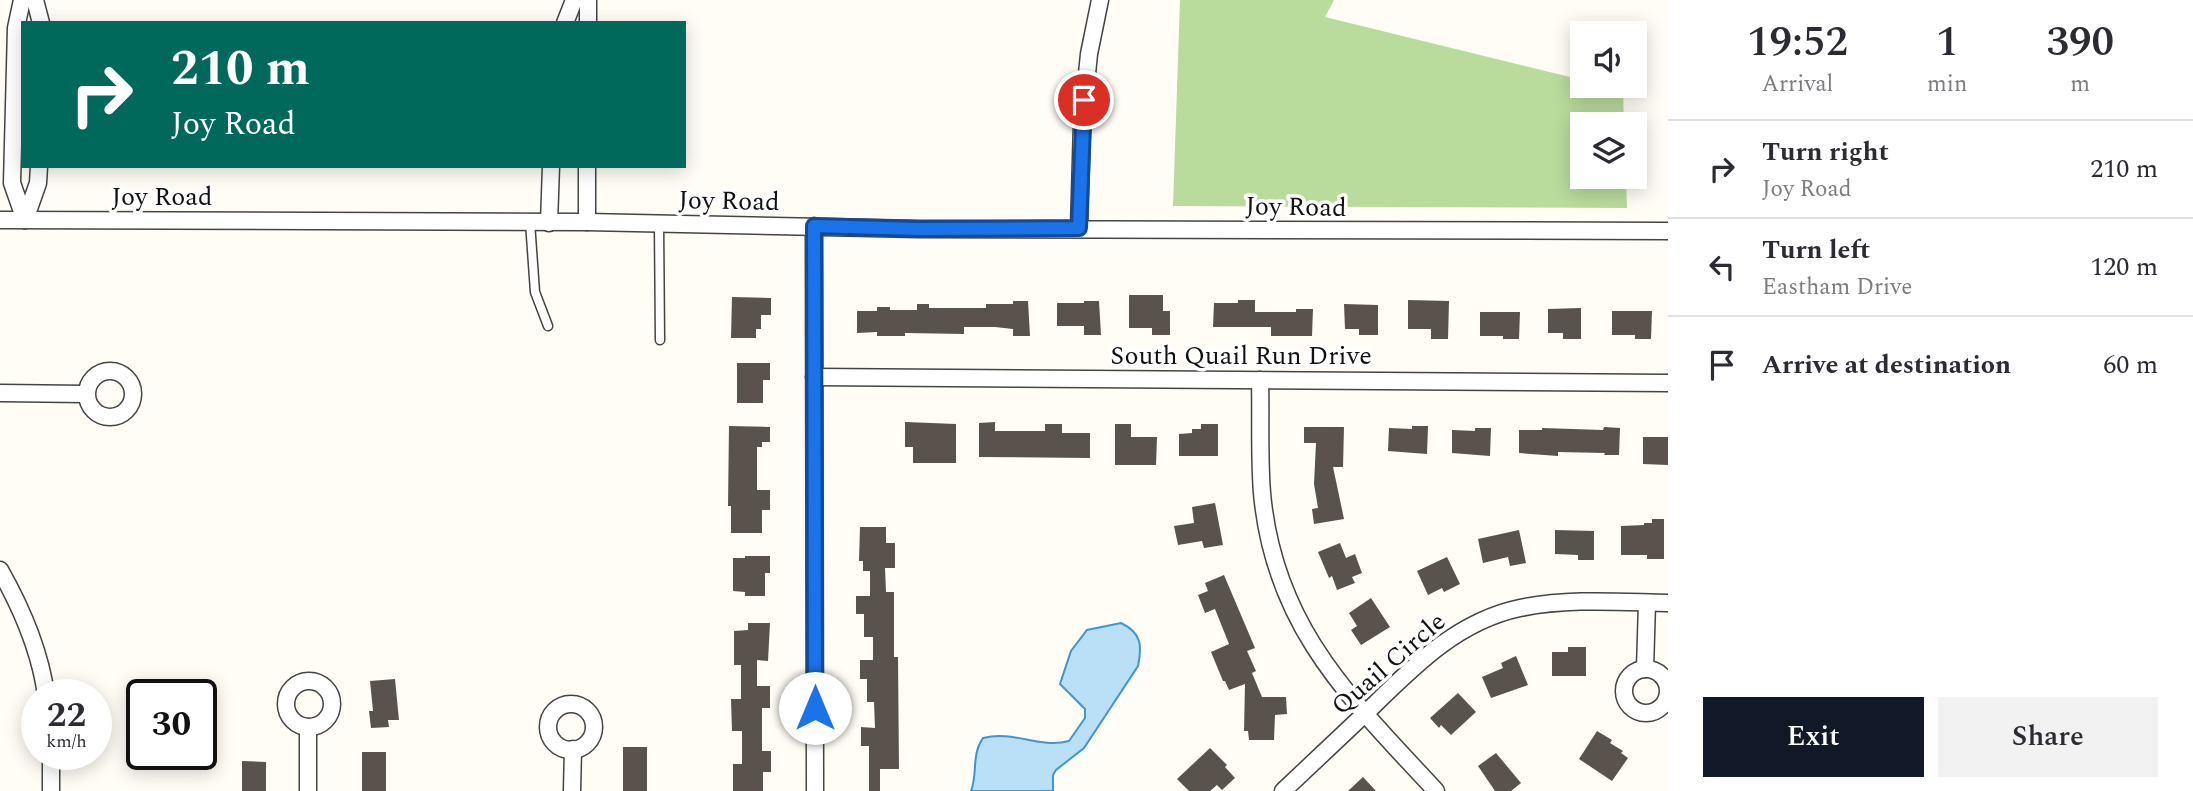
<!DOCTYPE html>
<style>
body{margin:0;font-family:Spectral,serif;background:#f2f2f3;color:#2b2b33;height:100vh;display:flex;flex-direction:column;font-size:26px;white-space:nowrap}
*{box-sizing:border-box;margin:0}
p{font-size:23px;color:#7c7c81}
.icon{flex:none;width:38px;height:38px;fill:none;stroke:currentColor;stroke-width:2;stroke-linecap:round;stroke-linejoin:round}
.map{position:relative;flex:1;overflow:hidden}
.side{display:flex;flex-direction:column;background:#fff;width:525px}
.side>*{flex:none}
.top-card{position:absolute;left:21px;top:21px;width:665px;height:147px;border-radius:0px;box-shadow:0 4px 18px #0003;background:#00695c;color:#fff;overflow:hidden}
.controls{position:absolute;left:1570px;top:21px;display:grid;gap:14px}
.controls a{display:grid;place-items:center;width:77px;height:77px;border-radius:0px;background:#fff;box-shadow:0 4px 18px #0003;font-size:35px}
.speed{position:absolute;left:21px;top:679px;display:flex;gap:14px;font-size:35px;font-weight:700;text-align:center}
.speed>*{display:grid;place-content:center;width:91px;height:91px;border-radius:50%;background:#fff;box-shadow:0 4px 18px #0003;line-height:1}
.speed small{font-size:18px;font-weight:400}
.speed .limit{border:4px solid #111;border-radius:10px;background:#fff;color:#111}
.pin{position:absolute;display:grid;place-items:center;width:60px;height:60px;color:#fff;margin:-30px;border:4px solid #fff;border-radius:50%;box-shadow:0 2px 7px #0007}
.me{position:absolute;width:77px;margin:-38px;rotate:0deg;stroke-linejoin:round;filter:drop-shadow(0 0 5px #0008)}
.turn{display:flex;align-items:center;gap:24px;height:147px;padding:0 35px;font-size:32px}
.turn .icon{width:91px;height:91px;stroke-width:2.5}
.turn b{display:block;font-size:49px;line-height:60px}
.eta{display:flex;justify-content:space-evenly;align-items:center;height:119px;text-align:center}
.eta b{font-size:42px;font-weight:600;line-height:49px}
.cta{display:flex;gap:14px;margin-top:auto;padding:14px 35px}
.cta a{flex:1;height:80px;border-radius:0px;background:#111827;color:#fff;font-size:28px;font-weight:600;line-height:80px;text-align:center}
.cta a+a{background:#f2f2f3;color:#2b2b33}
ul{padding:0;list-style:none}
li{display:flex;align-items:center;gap:21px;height:98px;padding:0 35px;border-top:2px solid #e1e1e2}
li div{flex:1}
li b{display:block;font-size:26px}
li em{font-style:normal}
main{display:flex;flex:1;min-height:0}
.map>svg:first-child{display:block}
</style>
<main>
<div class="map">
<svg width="1668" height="791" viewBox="0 0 1668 791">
<rect width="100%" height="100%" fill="#fffdf5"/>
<!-- forest -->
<path fill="#b9dc9c" d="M1180,0h154l-9,17 257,63v6h22l19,4 1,34h-42v53h44l1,31 -454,-2z"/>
<!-- water -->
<path fill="#b9e0f7" stroke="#3f96cf" stroke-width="2" d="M1121,623c21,10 21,23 17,43l-54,82 -28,22 -3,5v16h-82c7,-18 0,-36 12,-53 31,-8 56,11 86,3l16,-23v-9l-25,-25 11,-33 16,-21z"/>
<!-- building -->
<g fill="#5a524d">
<path d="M1129,295h34v16h7v24h-18v-7h-23z"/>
<path d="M732,297l39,1v17h-10v14h-5v9h-25z"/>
<path d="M1238,300h17v12h41v-3h17l-1,27h-41v-9h-58l1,-24h24z"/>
<path d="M1408,300l41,1 -1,38h-17v-10h-23z"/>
<path d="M1013,301h15l2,35h-17v-7l-18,-2h-31v7l-59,-1v3h-28v-4l-20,1v-22h20v-4h13v3h27v-6h12v4h57v-4h27z"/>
<path d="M1084,301h15l2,34h-17v-9h-27v-23h27z"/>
<path d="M1344,304l34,1v30h-19v-6h-14z"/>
<path d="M1581,308v31h-18v-6h-15v-24z"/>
<path d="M1612,311h40l-1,28h-16v-4h-23z"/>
<path d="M1480,312h40l-1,27h-16v-3h-23z"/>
<path d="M737,363h33v17h-7v23h-26z"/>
<path d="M905,422l51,2v39h-43v-16h-8z"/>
<path d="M995,422v9h50v-7h17v9h28v25l-111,-1v-34z"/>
<path d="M1115,424h16v13h26l-1,28h-41z"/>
<path d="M1201,424h17v32h-39v-22l13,-1v-4h9z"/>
<path d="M729,426l41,1v15h-8v5h-5v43h13v20h-8v23h-31v-27h-3z"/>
<path d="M1412,426h16l-1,28 -39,-3 1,-23 23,1z"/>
<path d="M1304,427h40l-1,40h-10l11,52 -30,5 -2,-15 6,-1 -4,-24 2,-41h-12z"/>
<path d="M1604,427l16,1 -1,27h-15l1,-2 -47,-1v4l-39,-3v-23h23v-2l61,2z"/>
<path d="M1475,428h16l-1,28 -38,-3v-23l23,1z"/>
<path d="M1643,437h25v28l-25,-1z"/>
<path d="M1215,503l8,42 -19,3 -2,-7 -24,4 -4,-19 20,-3 -2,-16z"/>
<path d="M1652,519h12v40h-17v-4h-26v-29l23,-1v-2h8z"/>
<path d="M860,527h26v16h9v25h-10l1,24h8v65h4l1,112h-19v22h-11v-45h-8v-19l14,1 -1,-26h-7v-23h-7v-19h13v-23h-9v-23h-8v-18h14v-25h-7v-10h-4z"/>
<path d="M1519,530l7,33 -16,3 -2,-9 -25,6 -5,-24z"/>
<path d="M1555,530l39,1v29h-16v-5l-23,-1z"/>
<path d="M1340,543l6,15 9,-4 7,19 -10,4 3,6 -18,7 -5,-14 -3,2 -11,-26z"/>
<path d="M745,556h25v17h-5v23h-20v-4l-12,-1v-33h12z"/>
<path d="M1447,557l13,27 -16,8 -2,-4 -14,7 -11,-24z"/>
<path d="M1224,575l31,73 -8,3 9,20 -4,2 10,24h24l1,17 -12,1 -1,25h-25l-1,-9h-4l1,-47 -16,6 -4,-9h-2l-12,-29 18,-8 -14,-35 -10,4 -7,-18 10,-4 -3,-8z"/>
<path d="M1371,598l19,29 -29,18 -10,-15 6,-4 -8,-13z"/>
<path d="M748,623h22l-2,38 -11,-1v26h13v22h-8v43h9v21h-8v19h-30v-27h9v-33h-10l-1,-32h10v-34h-7v-34l14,-1z"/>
<path d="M1568,647h18v29h-34v-24h16z"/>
<path d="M1516,656l12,29 -37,13 -9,-21 21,-9 -2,-5z"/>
<path d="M395,679l4,41h-11l1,7 -18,1 -2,-17h4l-3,-30z"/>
<path d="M1458,693l18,19 -25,23 -10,-10 -2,3 -9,-10z"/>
<path d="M1597,731l15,9 -2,3 13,8 -2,2 7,5 -16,23 -33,-22z"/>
<rect x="623" y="747" width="24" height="44"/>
<path d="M1210,748l17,17 -2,2 10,11 -13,12 -5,-5 -7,6h-21l-12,-12z"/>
<rect x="362" y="752" width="24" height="39"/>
<path d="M1496,753l25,30 -10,8h-16l-17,-25z"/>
<path d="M242,761l24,1v29h-24z"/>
<path d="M1363,777l13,14h-28z"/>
</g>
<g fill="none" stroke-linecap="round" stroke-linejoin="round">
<!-- service casing -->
<g stroke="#444" stroke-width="11">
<g id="service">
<path d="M530,222l5,70 13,34"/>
<path d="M659,224l1,116"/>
</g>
</g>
<!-- minor casing -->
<g stroke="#444" stroke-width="19">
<g id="minor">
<path d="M22,0l-6,28 -4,155 13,37"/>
<path d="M35,0l6,23"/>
<path d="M565,23l9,-23"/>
<path d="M588,23v-23"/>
<path d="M587,166v56"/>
<path d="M0,220l587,2 332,7 749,2"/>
<path d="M25,220l13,-37 1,-17"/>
<path d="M549,223l2,-57"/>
<path d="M814,226l1,565"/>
<path d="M1079,228l3,-105 7,-69 11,-54"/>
<circle cx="110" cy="394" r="23"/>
<path d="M814,377l854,6"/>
<path d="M1260,380c1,37 -1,75 2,113 12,134 88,205 174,298"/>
<path d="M0,393l86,1"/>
<path d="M0,570c22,39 40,80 46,125"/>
<path d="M1645,669l2,-66"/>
<circle cx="1646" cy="691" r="22"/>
<circle cx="309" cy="704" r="23"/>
<circle cx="571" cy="727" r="23"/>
<path d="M308,727v64"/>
<path d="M51,754v37"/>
<path d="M572,791l1,-42"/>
<path d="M1283,791c30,-28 59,-56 89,-84 43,-42 86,-86 148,-99 48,-10 99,-6 148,-5"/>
</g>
</g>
<!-- service -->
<use href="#service" stroke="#fff" stroke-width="8"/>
<!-- minor -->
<use href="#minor" stroke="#fff" stroke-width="16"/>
</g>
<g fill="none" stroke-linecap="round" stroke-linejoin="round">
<!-- route casing -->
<g stroke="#114b97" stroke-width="18">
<path id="route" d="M815,708l-1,-482 105,3 160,-1 5,-128"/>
</g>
<!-- route -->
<use href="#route" stroke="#1a73e8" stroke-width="12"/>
</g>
<g text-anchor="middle" stroke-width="7" stroke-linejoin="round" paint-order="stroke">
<!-- street labels -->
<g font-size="26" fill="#111" stroke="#fff">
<text x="162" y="205">Joy Road</text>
<text transform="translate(729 200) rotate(1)" y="9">Joy Road</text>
<text transform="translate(1296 206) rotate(1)" y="9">Joy Road</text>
<text x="1241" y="364">South Quail Run Drive</text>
<text transform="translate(1388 663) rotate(-41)" y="9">Quail Circle</text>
</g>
</g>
</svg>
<div class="controls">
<a><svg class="icon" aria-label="sound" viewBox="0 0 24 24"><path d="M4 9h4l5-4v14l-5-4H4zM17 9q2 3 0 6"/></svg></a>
<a><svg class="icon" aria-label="layers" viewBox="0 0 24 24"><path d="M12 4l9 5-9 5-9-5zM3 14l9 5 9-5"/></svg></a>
</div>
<div class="speed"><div>22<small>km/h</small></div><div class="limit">30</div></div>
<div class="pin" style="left:1084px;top:100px;background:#d93025"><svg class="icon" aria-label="arrive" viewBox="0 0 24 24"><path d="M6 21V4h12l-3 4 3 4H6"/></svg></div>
<svg class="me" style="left:815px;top:708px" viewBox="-20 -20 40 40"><circle r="19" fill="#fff"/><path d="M0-13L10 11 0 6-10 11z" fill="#1a73e8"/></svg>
<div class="top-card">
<div class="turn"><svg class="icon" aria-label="right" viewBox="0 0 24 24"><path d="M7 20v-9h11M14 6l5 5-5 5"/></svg><div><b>210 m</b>Joy Road</div></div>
</div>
</div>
<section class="side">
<div class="eta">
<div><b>19:52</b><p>Arrival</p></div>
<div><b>1</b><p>min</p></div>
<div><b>390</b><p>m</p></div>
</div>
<ul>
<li><svg class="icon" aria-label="right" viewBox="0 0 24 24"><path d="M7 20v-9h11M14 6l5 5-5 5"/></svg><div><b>Turn right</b><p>Joy Road</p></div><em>210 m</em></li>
<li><svg class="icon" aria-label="left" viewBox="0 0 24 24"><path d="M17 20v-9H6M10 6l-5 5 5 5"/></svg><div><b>Turn left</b><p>Eastham Drive</p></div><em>120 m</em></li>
<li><svg class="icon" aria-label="arrive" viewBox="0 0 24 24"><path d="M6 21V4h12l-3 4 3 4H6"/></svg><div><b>Arrive at destination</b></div><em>60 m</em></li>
</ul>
<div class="cta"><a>Exit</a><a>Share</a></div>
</section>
</main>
